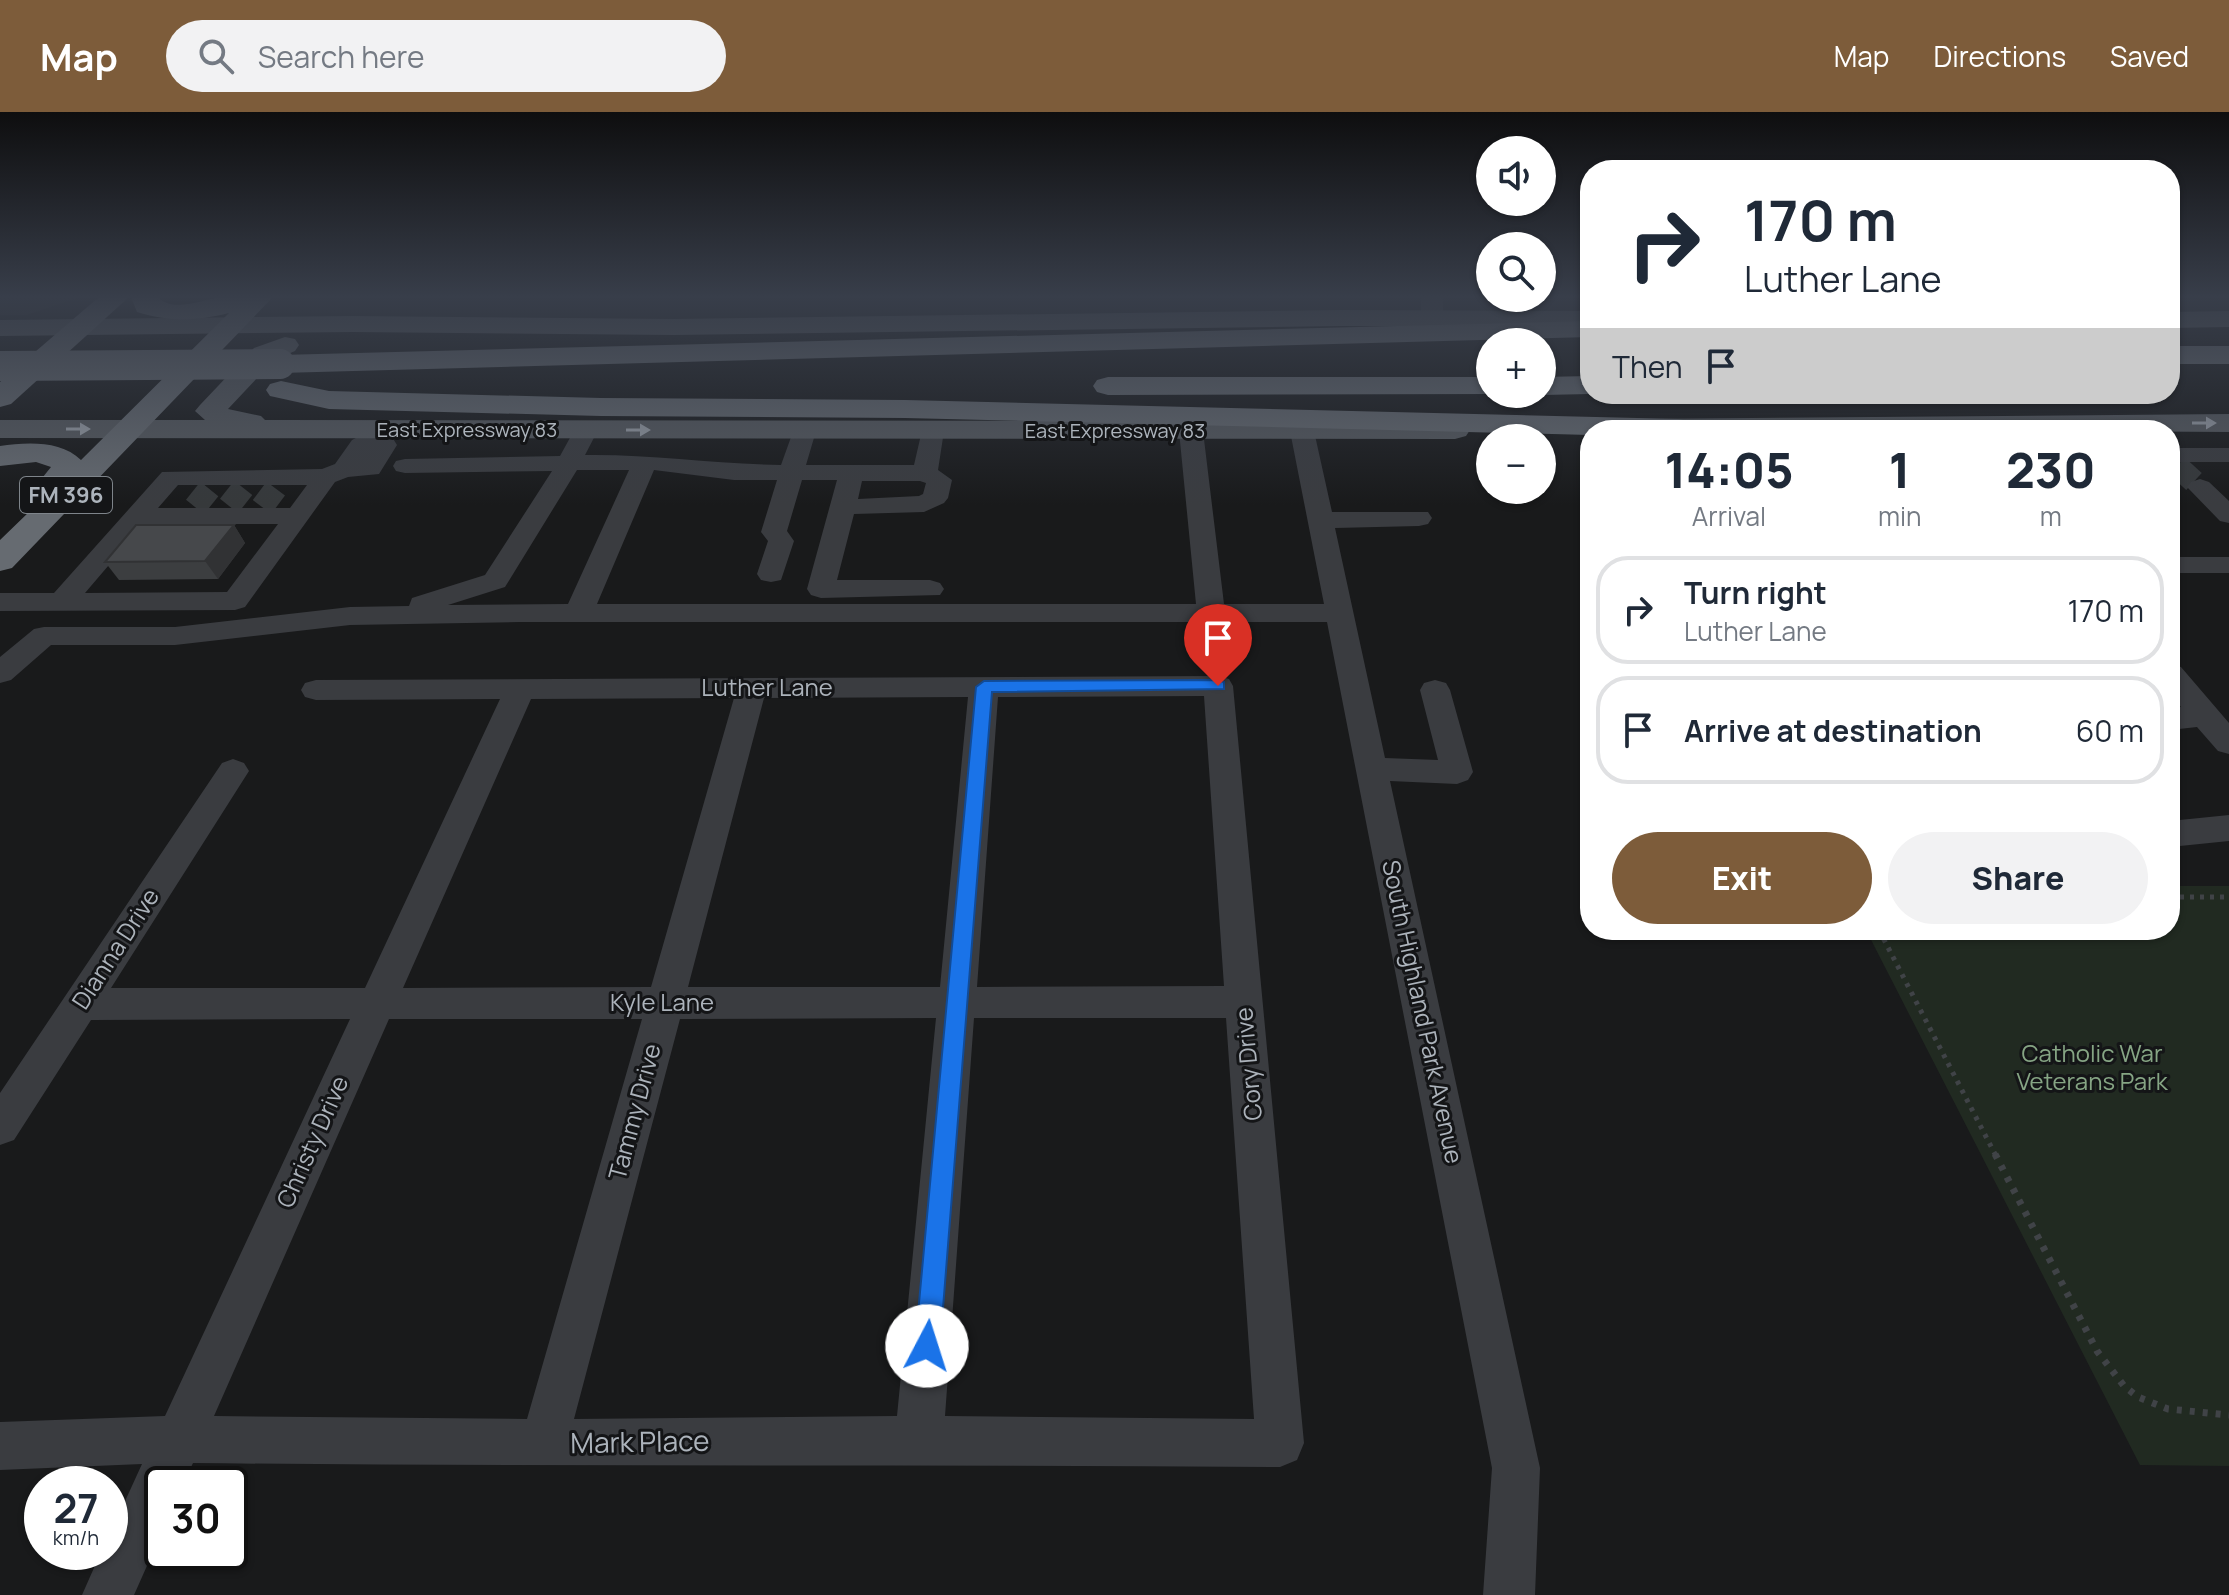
<!DOCTYPE html>
<meta charset="utf-8">
<style>
body{margin:0;font-family:Manrope,sans-serif;background:#f2f2f3;color:#1f2937;height:100vh;display:flex;flex-direction:column;font-size:30px;white-space:nowrap}
*{box-sizing:border-box;margin:0}
p{font-size:26px;color:#747a83}
.icon{flex:none;width:44px;height:44px;fill:none;stroke:currentColor;stroke-width:2;stroke-linecap:round;stroke-linejoin:round}
.map{position:relative;flex:1;overflow:hidden}
.drawer{position:absolute;left:1580px;top:308px;width:600px;height:520px;display:flex;flex-direction:column;background:#fff;border-radius:32px;box-shadow:0 2px 6px #0004}
.drawer>*{flex:none}
.top-card{position:absolute;left:1580px;top:48px;width:600px;height:244px;border-radius:32px;box-shadow:0 2px 6px #0004;background:#fff;color:#1f2937;overflow:hidden}
.tools{position:absolute;left:1476px;top:24px;display:grid;gap:16px}
.tools a{display:grid;place-items:center;width:80px;height:80px;border-radius:50%;background:#fff;box-shadow:0 2px 6px #0004;font-size:40px}
.speed{position:absolute;left:24px;top:1354px;display:flex;gap:16px;font-size:40px;font-weight:700;text-align:center}
.speed>*{display:grid;place-content:center;width:104px;height:104px;border-radius:50%;background:#fff;box-shadow:0 2px 6px #0004;line-height:1}
.speed small{font-size:20px;font-weight:400}
.speed .limit{border:4px solid #111;border-radius:12px;background:#fff;color:#111}
.pin{position:absolute;display:grid;place-items:center;width:68px;height:68px;color:#fff;margin:-82px -34px;border-radius:50% 50% 50% 0;rotate:-45deg;box-shadow:0 0 8px #0007}
.pin .icon{rotate:45deg}
.me{position:absolute;width:88px;margin:-44px;rotate:5deg;stroke-linejoin:round;filter:drop-shadow(0 0 6px #0008)}
.turn{display:flex;align-items:center;gap:28px;height:168px;padding:0 32px;font-size:36px}
.turn .icon{width:104px;height:104px;stroke-width:2.5}
.turn b{display:block;font-size:56px;line-height:68px}
.then{display:flex;align-items:center;height:76px;padding:0 32px;background:#0003;gap:16px;font-size:30px}
.eta{display:flex;justify-content:space-evenly;align-items:center;height:136px;text-align:center}
.eta b{font-size:48px;font-weight:800;line-height:56px}
.button{display:flex;gap:16px;margin-top:auto;padding:16px 32px}
.button a{flex:1;height:92px;border-radius:48px;background:#7d5c3a;color:#fff;font-size:32px;font-weight:800;line-height:92px;text-align:center}
.button a+a{background:#f2f2f3;color:#1f2937}
ul{padding:0;list-style:none}
li{display:flex;align-items:center;gap:24px;height:108px;margin:0 16px 12px;padding:0 16px;border:4px solid #e0e1e3;border-radius:32px}
li div{flex:1}
li b{display:block;font-size:30px}
li em{font-style:normal}
header{display:flex;align-items:center;gap:48px;box-sizing:border-box;height:112px;padding:0 40px;background:#7d5c3a;color:#fff}
header strong{font-size:38px}
nav{display:flex;gap:44px;margin-inline-start:auto;font-size:28px}
.search{width:560px;height:72px;background:#f2f2f3;display:flex;align-items:center;gap:20px;box-sizing:border-box;padding:0 28px;border-radius:44px;color:#747a83;font-size:30px}
.map>svg:first-child{display:block}
</style>
<header>
<strong>Map</strong>
<div class="search"><svg class="icon" aria-label="search" viewBox="0 0 24 24"><circle cx="10" cy="10" r="6"/><path d="M15 15l6 6"/></svg>Search here</div>
<nav><a>Map</a><a>Directions</a><a>Saved</a></nav>
</header>
<div class="map">
<svg width="2229" height="1483" viewBox="0 0 2229 1483">
<rect width="100%" height="100%" fill="#191a1b"/>
<!-- built -->
<path fill="#252628" d="M0,185h80l-53,18h-27z"/>
<!-- green -->
<path fill="#212a21" d="M2170,774h59v580l-89,-1 -274,-535h304z"/>
<g fill="none" stroke-linecap="round" stroke-linejoin="round">
<!-- minor-tunnel -->
<g stroke="#36393b" stroke-width="23" stroke-dasharray="23 12" stroke-linecap="butt">
<path d="M2177,354l23,21"/>
<path d="M229,394l15,-19"/>
<path d="M195,395l16,-20"/>
<path d="M262,395l15,-20"/>
</g>
<!-- path-far1 -->
<g stroke="#404347" stroke-width="5" stroke-dasharray="4 6" stroke-linecap="butt">
<path d="M2170,785h59"/>
<path d="M1879,818l117,226"/>
</g>
<!-- path -->
<path stroke="#404347" stroke-width="7" stroke-dasharray="5 8" stroke-linecap="butt" d="M1995,1042l102,197 27,35 14,11 30,12 61,6"/>
<!-- minor -->
<g fill="#3a3c40" fill-rule="evenodd">
<path d="M1421,185h22v22l-3,5h-16l-3,-5z"/>
<path d="M385,311l9,2 3,5 -5,7 5,8 -18,29 -31,3 -13,5 -90,125 -10,3 -235,1v-18h54l108,-121 160,-3 13,-5 17,-24zM178,373h129l-17,23h-132zM144,412h134l-51,68 -142,1z"/>
<path d="M586,311l9,2 3,5 -13,25c66,-1 131,9 196,10l14,-39h18l3,5 -10,34h108l9,-39h18l3,5 -6,39 14,10 -4,18 -4,5 -20,9 -70,2 -17,66h93l10,3 4,6 -4,6 -119,3 -10,-3 -4,-6 30,-109h-35l-15,51 7,10 -13,39 -10,2 -10,-2 -4,-6 11,-33 -7,-9 16,-52h-43l-80,-10 -57,134h599l-17,-173 3,-5h18l3,5 21,173h100l-34,-173 3,-5h18l3,5 18,81h96l4,6 -4,6 -9,2 -84,2 50,230 53,2 -18,-70 4,-7 11,-3 11,3 4,7 23,82 -5,8 -11,4 -67,-3 150,687 -5,127h-52l9,-127 -165,-846h-808l-169,3 -175,20h-124l-40,35 -11,3v-26l34,-28 10,-2h131l175,-20 59,-1 3,-8 73,-23 67,-104 -147,2 -9,-2 -3,-5 3,-5 9,-2 155,-3 17,-31zM577,358h52l-61,134 -120,1 57,-18zM862,369h58l6,2 -3,11 -4,2 -61,3z"/>
<rect x="2170" y="336" width="59" height="14"/>
<path d="M2200,367l9,3 20,19v22l-9,-2 -33,-34 4,-5z"/>
<rect x="2170" y="445" width="59" height="16"/>
<path d="M2170,552l11,3 48,56v31l-11,-3 -21,-24 -27,3v-22l11,-1 -11,-13z"/>
<path d="M1218,564l11,3 4,7 71,757 -7,17 -17,7c-363,-3 -725,0 -1087,-4l-10,21h-21v48l-28,63h-52l19,-43h9v-18l32,-70 -142,6v-48l165,-6 185,-397 -259,1 -77,120 -14,5v-52l222,-330 11,-4 11,4 5,8 -138,217h254l135,-289 -184,1 -11,-3 -4,-7 4,-7 11,-3zM1204,584l20,290 -247,1 21,-290zM968,585l-28,290h-252l76,-289zM734,586l-83,289 -248,1 128,-289zM936,906l-39,398 -323,3 106,-400zM974,906h252l28,401 -309,-3zM389,907h253l-115,400 -313,-3z"/>
<path d="M2229,703v26l-59,6v-26z"/>
</g>
<!-- major -->
<g fill="#565a5f" fill-rule="evenodd">
<path d="M1342,198l248,1v16l-248,-1 -668,9 -321,-3 -353,4v-16l353,-4 321,3z"/>
<path d="M2229,199v16l-59,1v-16z"/>
<path d="M285,225l10,2 4,6 -4,6 -21,9 -46,49 33,7 4,4 1190,1 11,3 4,6 -4,6 -11,3 -1455,-1v-18h205l-10,-9 5,-6 54,-57z"/>
<path d="M2229,302v18l-607,-4 4,-6 11,-3z"/>
</g>
<!-- highway -->
<g fill="#666b71" fill-rule="evenodd">
<path d="M99,185h30l-118,107 -11,3v-25z"/>
<path d="M131,185h27c14,16 45,3 62,0 17,-2 36,0 53,0l-261,271 -12,3v-31l30,-29 -8,-8 29,-36 -15,-5 -36,4v-20c26,-4 61,-6 81,14l148,-147c-33,8 -60,9 -92,-1z"/>
<path d="M1590,209v16l-1310,36 -10,-3 -5,-6 5,-6 10,-3z"/>
<rect x="2170" y="234" width="59" height="18"/>
<path d="M1590,264v18l-48,1 -4,-1h4v-17z"/>
<path d="M1108,265h382v17h4l-386,1 -11,-3 -4,-6 4,-6z"/>
<path d="M281,269l48,10 272,7 304,2 773,19 11,2 5,7 -104,2v5l-685,-17 -304,-2 -272,-7 -59,-13 -4,-6 4,-6z"/>
</g>
<!-- highway-bridge -->
<path stroke="#666b71" stroke-width="30" d="M0,254l280,-2"/>
</g>
<!-- wall -->
<path fill="#3c3e40" d="M234,413l11,18 -27,36 -99,1 -14,-18z"/>
<!-- shaded-wall -->
<path fill="#313234" d="M234,413l11,18 -27,36 -13,-18z"/>
<!-- building -->
<path fill="#46484b" stroke="#313234" stroke-width="2" d="M136,413h98l-29,36 -100,1z"/>
<!-- one-way arrows -->
<defs><path id="oneway-solid" d="M-6-.8H1V-3.2L6.5 0L1 3.2V.8H-6Z" transform="scale(2)"/></defs>
<g fill="#9ba1a9">
<use href="#oneway-solid" transform="translate(2204 311)"/>
<use href="#oneway-solid" transform="translate(78 317)"/>
<use href="#oneway-solid" transform="translate(638 318)"/>
</g>
<!-- sky -->
<linearGradient id="sky" x2="0" y2="1"><stop stop-color="#0e0e0f"/><stop offset="0.47" stop-color="#383e4a"/><stop offset="1" stop-color="#383e4a" stop-opacity="0"/></linearGradient>
<rect width="2229" height="393" fill="url(#sky)"/>
<!-- route -->
<path fill="#1a73e8" stroke="#114b97" stroke-width="2" d="M1218,568l6,2v7l-232,3 -52,654 -4,9 -9,3 -8,-3 -4,-9 61,-659 8,-6z"/>
<g text-anchor="middle" stroke-width="6" stroke-linejoin="round" paint-order="stroke">
<!-- far-street labels -->
<g font-size="20" fill="#acb3bb" stroke="#141517">
<text x="467" y="325">East Expressway 83</text>
<text x="1115" y="326">East Expressway 83</text>
</g>
<!-- shield labels -->
<rect fill="#141517" stroke="#7e848a" stroke-width="2" x="20" y="365" width="92" height="36" rx="6"/>
<g font-size="22" font-weight="bold" fill="#acb3bb">
<text x="66" y="391">FM 396</text>
</g>
<!-- street labels -->
<g font-size="24" fill="#acb3bb" stroke="#141517">
<text x="767" y="584">Luther Lane</text>
<text transform="translate(116 837) rotate(-57)" y="8">Dianna Drive</text>
<text x="662" y="899">Kyle Lane</text>
<text transform="translate(1422 900) rotate(78)" y="8">South Highland Park Avenue</text>
<text transform="translate(1249 952) rotate(-95)" y="8">Cory Drive</text>
<text transform="translate(635 1000) rotate(-75)" y="8">Tammy Drive</text>
<text transform="translate(313 1030) rotate(-66)" y="8">Christy Drive</text>
</g>
<!-- park labels -->
<g font-size="24" fill="#86a584" stroke="#141517">
<text x="2092" y="950">Catholic War<tspan x="2092" dy="28">Veterans Park</tspan></text>
</g>
<!-- near-street labels -->
<g font-size="28" fill="#acb3bb" stroke="#141517">
<text transform="translate(640 1330) rotate(-1)" y="10">Mark Place</text>
</g>
</g>
</svg>
<div class="tools">
<a><svg class="icon" aria-label="sound" viewBox="0 0 24 24"><path d="M4 9h4l5-4v14l-5-4H4zM17 9q2 3 0 6"/></svg></a>
<a><svg class="icon" aria-label="search" viewBox="0 0 24 24"><circle cx="10" cy="10" r="6"/><path d="M15 15l6 6"/></svg></a>
<a>+</a>
<a>−</a>
</div>
<div class="speed"><div>27<small>km/h</small></div><div class="limit">30</div></div>
<div class="pin" style="left:1218px;top:574px;background:#d93025"><svg class="icon" aria-label="arrive" viewBox="0 0 24 24"><path d="M6 21V4h12l-3 4 3 4H6"/></svg></div>
<svg class="me" style="left:927px;top:1234px" viewBox="-20 -20 40 40"><circle r="19" fill="#fff"/><path d="M0-13L10 11 0 6-10 11z" fill="#1a73e8"/></svg>
<div class="top-card">
<div class="turn"><svg class="icon" aria-label="right" viewBox="0 0 24 24"><path d="M7 20v-9h11M14 6l5 5-5 5"/></svg><div><b>170 m</b>Luther Lane</div></div>
<div class="then">Then<svg class="icon" aria-label="arrive" viewBox="0 0 24 24"><path d="M6 21V4h12l-3 4 3 4H6"/></svg></div>
</div>
<section class="drawer">
<div class="eta">
<div><b>14:05</b><p>Arrival</p></div>
<div><b>1</b><p>min</p></div>
<div><b>230</b><p>m</p></div>
</div>
<ul>
<li><svg class="icon" aria-label="right" viewBox="0 0 24 24"><path d="M7 20v-9h11M14 6l5 5-5 5"/></svg><div><b>Turn right</b><p>Luther Lane</p></div><em>170 m</em></li>
<li><svg class="icon" aria-label="arrive" viewBox="0 0 24 24"><path d="M6 21V4h12l-3 4 3 4H6"/></svg><div><b>Arrive at destination</b></div><em>60 m</em></li>
</ul>
<div class="button"><a>Exit</a><a>Share</a></div>
</section>
</div>
